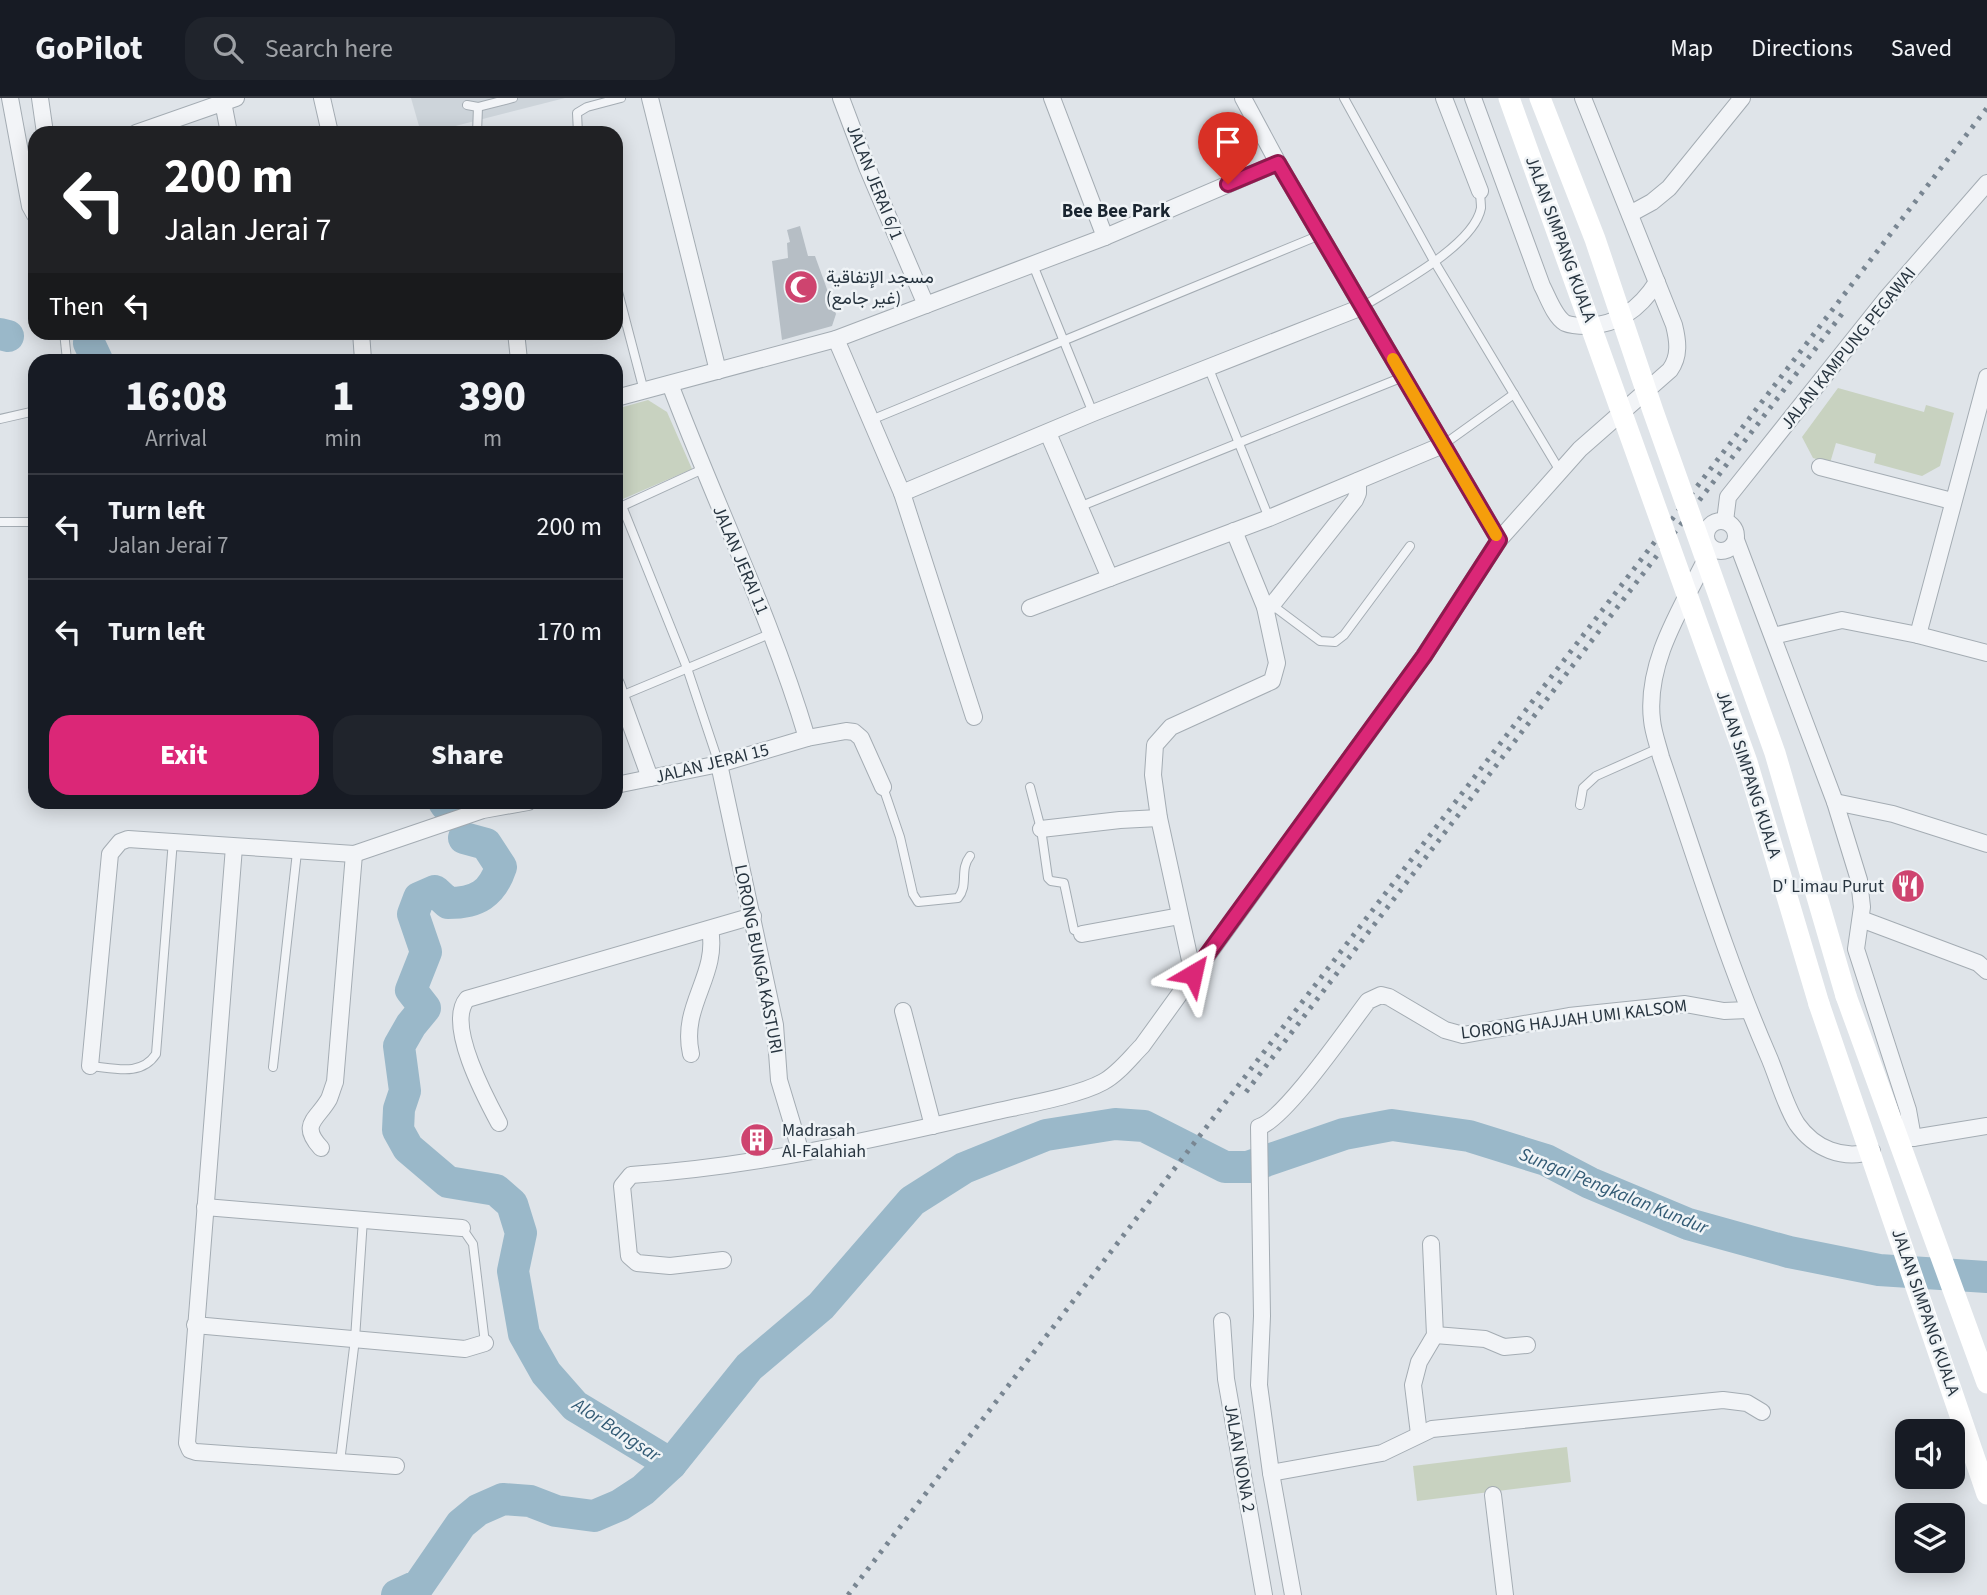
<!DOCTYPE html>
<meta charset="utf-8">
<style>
body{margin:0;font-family:"Source Sans 3",Vazirmatn,sans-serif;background:#20242c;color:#f1f3f6;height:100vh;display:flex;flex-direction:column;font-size:26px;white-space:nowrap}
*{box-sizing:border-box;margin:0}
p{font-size:23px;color:#9ea1a6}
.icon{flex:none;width:38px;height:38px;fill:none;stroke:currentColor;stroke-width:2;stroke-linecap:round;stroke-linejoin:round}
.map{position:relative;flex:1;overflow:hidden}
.panel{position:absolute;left:28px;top:256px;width:595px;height:455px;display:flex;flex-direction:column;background:#171b24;border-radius:21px;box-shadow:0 4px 18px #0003}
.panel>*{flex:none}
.guide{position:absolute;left:28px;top:28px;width:595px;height:214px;border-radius:21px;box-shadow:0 4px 18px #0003;background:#202124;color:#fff;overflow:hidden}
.buttons{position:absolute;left:1895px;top:1321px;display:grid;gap:14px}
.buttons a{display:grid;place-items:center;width:70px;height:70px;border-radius:14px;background:#171b24;box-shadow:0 4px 18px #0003;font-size:35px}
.pin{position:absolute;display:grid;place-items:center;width:60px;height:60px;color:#fff;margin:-72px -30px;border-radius:50% 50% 50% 0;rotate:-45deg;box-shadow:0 0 7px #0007}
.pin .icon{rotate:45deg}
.me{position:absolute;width:77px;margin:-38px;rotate:36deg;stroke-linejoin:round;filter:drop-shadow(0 0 5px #0008)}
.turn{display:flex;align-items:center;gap:24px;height:147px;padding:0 21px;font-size:32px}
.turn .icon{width:91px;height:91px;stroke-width:2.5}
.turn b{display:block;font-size:49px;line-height:60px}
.then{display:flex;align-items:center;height:66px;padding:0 21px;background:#0003;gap:14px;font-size:26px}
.eta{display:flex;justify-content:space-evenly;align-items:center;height:119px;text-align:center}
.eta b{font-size:42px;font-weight:800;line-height:49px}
.button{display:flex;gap:14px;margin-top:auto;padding:14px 21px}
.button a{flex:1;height:80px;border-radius:21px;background:#db2777;color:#fff;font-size:28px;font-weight:800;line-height:80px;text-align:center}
.button a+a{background:#20242c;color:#f1f3f6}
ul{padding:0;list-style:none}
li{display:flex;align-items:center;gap:21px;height:105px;padding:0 21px;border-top:2px solid #363941}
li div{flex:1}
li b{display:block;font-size:26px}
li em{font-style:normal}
header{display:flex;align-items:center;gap:42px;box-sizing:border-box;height:98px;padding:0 35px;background:#171b24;border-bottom:2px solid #363941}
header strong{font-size:33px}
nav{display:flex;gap:38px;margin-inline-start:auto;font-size:24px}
.search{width:490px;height:63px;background:#20242c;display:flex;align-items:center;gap:18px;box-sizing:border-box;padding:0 24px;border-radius:21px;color:#9ea1a6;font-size:26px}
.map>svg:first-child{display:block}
</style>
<header>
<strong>GoPilot</strong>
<div class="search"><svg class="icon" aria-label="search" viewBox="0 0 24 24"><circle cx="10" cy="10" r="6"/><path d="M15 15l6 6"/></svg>Search here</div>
<nav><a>Map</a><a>Directions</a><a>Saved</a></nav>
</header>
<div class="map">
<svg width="1987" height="1497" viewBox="0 0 1987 1497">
<rect width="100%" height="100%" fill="#dfe4e9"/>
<!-- built -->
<path fill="#cdd4da" d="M411,0h154l-137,35h-7z"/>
<!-- green -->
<g fill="#c8d2c0">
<path d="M1838,290l86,24 2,-7 28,8 -14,53 -18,10 -48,-13 2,-9 -40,-11 -6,20 -17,-5 -11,-21z"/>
<path d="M648,302l19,12 25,57 -76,33v-93z"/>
<path d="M1567,1349l4,35 -154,19 -4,-35z"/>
</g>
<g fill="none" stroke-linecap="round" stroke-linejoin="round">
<!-- river -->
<g stroke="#9ab8c9" stroke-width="32">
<path d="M0,236l8,2"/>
<path d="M89,245l8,17"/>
<path d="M444,704l2,3"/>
<path d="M464,740l22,6 15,23c-9,27 -24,36 -53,36l-13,-12 -16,7 -6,16 13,38 -15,38 14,18 -14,17 -12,21 6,45 -6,18 -1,21 10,18 40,34 48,8 16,14 9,29 -8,38 11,63 22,39 29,33 96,58"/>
<path d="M397,1497l22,-10 42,-61 17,-14 25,-11 27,2 26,10 38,5 26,-11 23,-15 28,-26 78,-97 72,-61 91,-105 52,-33 82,-33 69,-11 29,2 81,41h23l96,-33 48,-9 77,11 77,24 44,23 98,41 101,28 90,18 108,7"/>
</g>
</g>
<!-- building -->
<g fill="#b6bec5">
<path d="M800,128l8,30h7l21,58 -4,12 -50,14 -10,-79 16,-3 -1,-15 3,-1 -3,-12z"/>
<path d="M768,1033l3,13 -26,5 -2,-14z"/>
</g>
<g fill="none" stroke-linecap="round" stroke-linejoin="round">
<!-- lane casing -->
<g stroke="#a4acb3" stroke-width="10">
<g id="lane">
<path d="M1344,0l90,163 126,210"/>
<path d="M467,7l11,2 35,-9"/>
<path d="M477,35l1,-26"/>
<path d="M578,35l-1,-20 10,-6 34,-9"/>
<path d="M1033,167l60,148"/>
<path d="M616,186l28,107"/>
<path d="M1362,209c32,-20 112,-61 119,-99 0,-5 -1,-12 -1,-17"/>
<path d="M64,234l3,28"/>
<path d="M1209,271l60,149"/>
<path d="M0,321l35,-8"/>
<path d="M871,322l449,-185"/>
<path d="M1443,347l71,-51"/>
<path d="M622,408l65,162 32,96"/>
<path d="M1079,409l324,-130"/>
<path d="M616,411l87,-40"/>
<path d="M0,424h35"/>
<path d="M1272,507l48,36 15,1 9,-7 66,-89"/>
<path d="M621,598l151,-63"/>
<path d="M883,689l17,50 13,57 5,8 40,-4c11,-13 1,-28 12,-42"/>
<path d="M1030,689l11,42 7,49 3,3 13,2 10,47 8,4"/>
<path d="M1580,707l3,-17 13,-12 63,-28"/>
<path d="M90,968c24,2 51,11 66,-12l17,-214"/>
<path d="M273,969l24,-215"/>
<path d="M462,1130l11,16 12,99"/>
<path d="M340,1364l15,-123 8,-120"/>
</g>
</g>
<!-- street casing -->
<g stroke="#a4acb3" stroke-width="18">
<g id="street">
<path d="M10,0l20,108 5,9"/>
<path d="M40,0l5,35"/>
<path d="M322,0l8,35"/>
<path d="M650,0l68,273"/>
<path d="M841,0l26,69 59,138"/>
<path d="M1052,0l53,139"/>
<path d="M1243,0l35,65 221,377"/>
<path d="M1444,0l36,93"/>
<path d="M1473,0l69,188c6,11 12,30 23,37 7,3 15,3 22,3 31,-1 53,-17 70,-44"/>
<path d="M223,4l6,31"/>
<path d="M136,35l100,-35"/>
<path d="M1630,116l22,-12 17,-14 73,-90"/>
<path d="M361,234l2,28"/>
<path d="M516,234l3,28"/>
<path d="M836,241l66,154 72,224"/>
<path d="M670,286c45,119 101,233 137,354"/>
<path d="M616,300l220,-59 269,-102 173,-74"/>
<path d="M1048,335l62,145"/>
<path d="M1820,369l132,34"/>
<path d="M902,395l191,-80 269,-106"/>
<path d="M1725,423l3,-24 157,-197 102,-117"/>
<circle cx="1721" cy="438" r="15"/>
<path d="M1736,442l99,262 24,78 3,27 -6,42 52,161 5,28"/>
<path d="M1709,455c-25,51 -64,108 -57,167 1,12 6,25 9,37 34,99 65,201 107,298 9,20 17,51 29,69 17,24 46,37 75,27"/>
<path d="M1265,509l7,-2 83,-105 3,-7v-12"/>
<path d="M1030,510l239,-90 174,-73"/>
<path d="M1918,537l69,-258"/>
<path d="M1773,538l69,-16 76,15 69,18"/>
<path d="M616,586l34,94"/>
<path d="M719,666l56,261 4,55 22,73"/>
<path d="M616,687l103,-21 88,-26 39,-7 8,1 7,6 22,49"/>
<path d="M1835,704l58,12 94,30"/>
<path d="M1041,731l79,-9 39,-2"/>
<path d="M234,749l-47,596 3,7 6,2 200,14"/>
<path d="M1861,821l117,44 9,8"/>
<path d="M1082,836l98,-18"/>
<path d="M1193,876l-34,-156 -6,-43 2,-30 16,-18 101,-46 5,-18 -12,-56 -31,-76"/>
<path d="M903,913l30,115"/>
<path d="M691,956c-11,-49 28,-78 19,-125"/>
<path d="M90,968l20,-212 10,-12 8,-3 226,15 129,-44 45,-8"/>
<path d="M499,1025c-14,-26 -53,-99 -32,-124l286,-83"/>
<path d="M1913,1040l74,-12"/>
<path d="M321,1050c-22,-24 -4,-28 8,-49 2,-5 4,-12 6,-17l19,-228"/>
<path d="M205,1109l257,21"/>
<path d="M723,1162l-53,6 -33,-3 -8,-7 -7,-70 9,-11c121,-8 241,-35 358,-62 30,-7 89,-17 114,-31 15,-8 27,-24 39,-36l282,-390 75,-116 81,-91 90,-79c10,-14 8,-29 4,-45l-91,-227"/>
<path d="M1222,1223l4,58 38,216"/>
<path d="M195,1227l270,24 20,-6"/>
<path d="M1435,1237l50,4 19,8 23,-2"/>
<path d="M1419,1336l-6,-49 6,-23 16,-27 -4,-91"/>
<path d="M1271,1375l111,-20 50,-24 291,-29 24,3 15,9"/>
<path d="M1493,1397l12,100"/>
<path d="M1293,1497l-22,-122 -12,-88 3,-69 -3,-189c26,-8 89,-100 109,-126l13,-6 8,2 56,33 18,5 106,-19 116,-12 39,7 24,-1"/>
</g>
</g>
<!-- lane -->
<use href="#lane" stroke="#f2f4f7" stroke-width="8"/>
<!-- street -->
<use href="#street" stroke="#f2f4f7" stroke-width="16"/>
<!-- secondary -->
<g stroke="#fff" stroke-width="21">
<path d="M1846,898l141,387"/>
<path d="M1819,906l168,490"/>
</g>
<!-- rail -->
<g stroke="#798692" stroke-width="5" stroke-dasharray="3.5 7" stroke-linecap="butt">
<path d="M1246,994l596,-778"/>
<path d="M848,1497l1139,-1487"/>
</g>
<!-- secondary-bridge -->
<g stroke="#fff" stroke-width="21">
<path d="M1509,0l238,664 72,242"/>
<path d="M1540,0l55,141 58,172 122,342 71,243"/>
</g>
</g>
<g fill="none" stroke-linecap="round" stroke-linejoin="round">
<!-- route casing -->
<g stroke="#8e194d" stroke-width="18">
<path id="route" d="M1193,876l231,-318 75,-116 -221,-377 -50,21"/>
</g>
<!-- route -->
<use href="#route" stroke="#db2777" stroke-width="12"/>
<!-- slow -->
<path stroke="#f59e0b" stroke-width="12" d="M1393,261l103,176"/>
</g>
<!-- icons -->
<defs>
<g id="mosque-disc" transform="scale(1.75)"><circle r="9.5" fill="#ce446f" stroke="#eff3f6"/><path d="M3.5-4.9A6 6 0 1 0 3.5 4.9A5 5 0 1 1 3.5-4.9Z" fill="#fff"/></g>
<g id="restaurant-disc" transform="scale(1.75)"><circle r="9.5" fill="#ce446f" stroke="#eff3f6"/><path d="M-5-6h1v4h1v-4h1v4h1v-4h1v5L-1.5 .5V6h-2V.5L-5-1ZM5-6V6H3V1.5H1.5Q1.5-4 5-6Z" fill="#fff"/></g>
<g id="building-disc" transform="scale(1.75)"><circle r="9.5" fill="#ce446f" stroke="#eff3f6"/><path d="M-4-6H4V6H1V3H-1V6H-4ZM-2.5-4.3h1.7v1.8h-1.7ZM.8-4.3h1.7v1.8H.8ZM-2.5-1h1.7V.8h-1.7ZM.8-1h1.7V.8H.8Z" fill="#fff"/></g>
</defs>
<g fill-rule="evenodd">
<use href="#mosque-disc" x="801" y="189"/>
<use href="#restaurant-disc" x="1908" y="788"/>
<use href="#building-disc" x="757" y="1042"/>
</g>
<g text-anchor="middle" stroke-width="5" stroke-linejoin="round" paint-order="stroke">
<!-- street labels -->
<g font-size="18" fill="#283540" stroke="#eff3f6">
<text transform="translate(875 84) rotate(68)" y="6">JALAN JERAI 6/1</text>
<text transform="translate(1561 141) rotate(70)" y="6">JALAN SIMPANG KUALA</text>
<text transform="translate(1848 250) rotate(-51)" y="6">JALAN KAMPUNG PEGAWAI</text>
<text transform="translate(741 462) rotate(67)" y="6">JALAN JERAI 11</text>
<text transform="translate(712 665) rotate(-14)" y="6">JALAN JERAI 15</text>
<text transform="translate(1749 676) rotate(72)" y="6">JALAN SIMPANG KUALA</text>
<text transform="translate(759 861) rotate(79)" y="6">LORONG BUNGA KASTURI</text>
<text transform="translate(1574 921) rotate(-7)" y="6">LORONG HAJJAH UMI KALSOM</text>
<text transform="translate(1926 1214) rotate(71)" y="6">JALAN SIMPANG KUALA</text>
<text transform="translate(1240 1360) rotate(80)" y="6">JALAN NONA 2</text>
</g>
<!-- poi labels -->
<g font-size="18" fill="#283540" stroke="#eff3f6" text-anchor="start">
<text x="826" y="185">مسجد الإتفاقية<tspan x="826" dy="21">(غير جامع)</tspan></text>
<text x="1884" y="794" text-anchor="end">D' Limau Purut</text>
<text x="782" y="1038">Madrasah<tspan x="782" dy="21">Al-Falahiah</tspan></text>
</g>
<!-- neighbourhood labels -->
<g font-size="19" font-weight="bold" fill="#1a2530" stroke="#eff3f6">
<text x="1116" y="119">Bee Bee Park</text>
</g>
<!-- water labels -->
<g font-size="19" font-style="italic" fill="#325a74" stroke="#eff3f6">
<text transform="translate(1614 1092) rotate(22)" y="7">Sungai Pengkalan Kundur</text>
<text transform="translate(617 1331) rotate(33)" y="7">Alor Bangsar</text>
</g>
</g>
</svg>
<div class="buttons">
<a><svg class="icon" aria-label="sound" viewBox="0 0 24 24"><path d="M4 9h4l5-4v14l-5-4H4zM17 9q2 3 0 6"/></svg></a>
<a><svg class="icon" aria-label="layers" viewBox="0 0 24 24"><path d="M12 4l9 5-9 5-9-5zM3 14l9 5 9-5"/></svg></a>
</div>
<div class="pin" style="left:1228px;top:86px;background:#d93025"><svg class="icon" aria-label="arrive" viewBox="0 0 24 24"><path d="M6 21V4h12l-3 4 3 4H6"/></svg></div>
<svg class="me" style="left:1193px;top:876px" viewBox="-20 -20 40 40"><path d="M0-17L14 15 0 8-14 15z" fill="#db2777" stroke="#fff" stroke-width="4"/></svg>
<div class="guide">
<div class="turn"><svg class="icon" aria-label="left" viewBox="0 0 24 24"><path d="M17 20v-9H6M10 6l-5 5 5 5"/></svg><div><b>200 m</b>Jalan Jerai 7</div></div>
<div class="then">Then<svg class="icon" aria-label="left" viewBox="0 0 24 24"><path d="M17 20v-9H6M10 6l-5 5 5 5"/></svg></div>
</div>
<section class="panel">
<div class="eta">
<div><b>16:08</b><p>Arrival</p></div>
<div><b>1</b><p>min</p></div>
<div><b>390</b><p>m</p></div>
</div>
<ul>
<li><svg class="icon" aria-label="left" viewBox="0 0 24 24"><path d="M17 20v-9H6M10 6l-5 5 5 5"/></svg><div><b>Turn left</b><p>Jalan Jerai 7</p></div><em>200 m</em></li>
<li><svg class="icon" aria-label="left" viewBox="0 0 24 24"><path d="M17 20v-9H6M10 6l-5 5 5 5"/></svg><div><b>Turn left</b></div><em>170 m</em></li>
</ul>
<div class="button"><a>Exit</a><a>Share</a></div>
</section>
</div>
